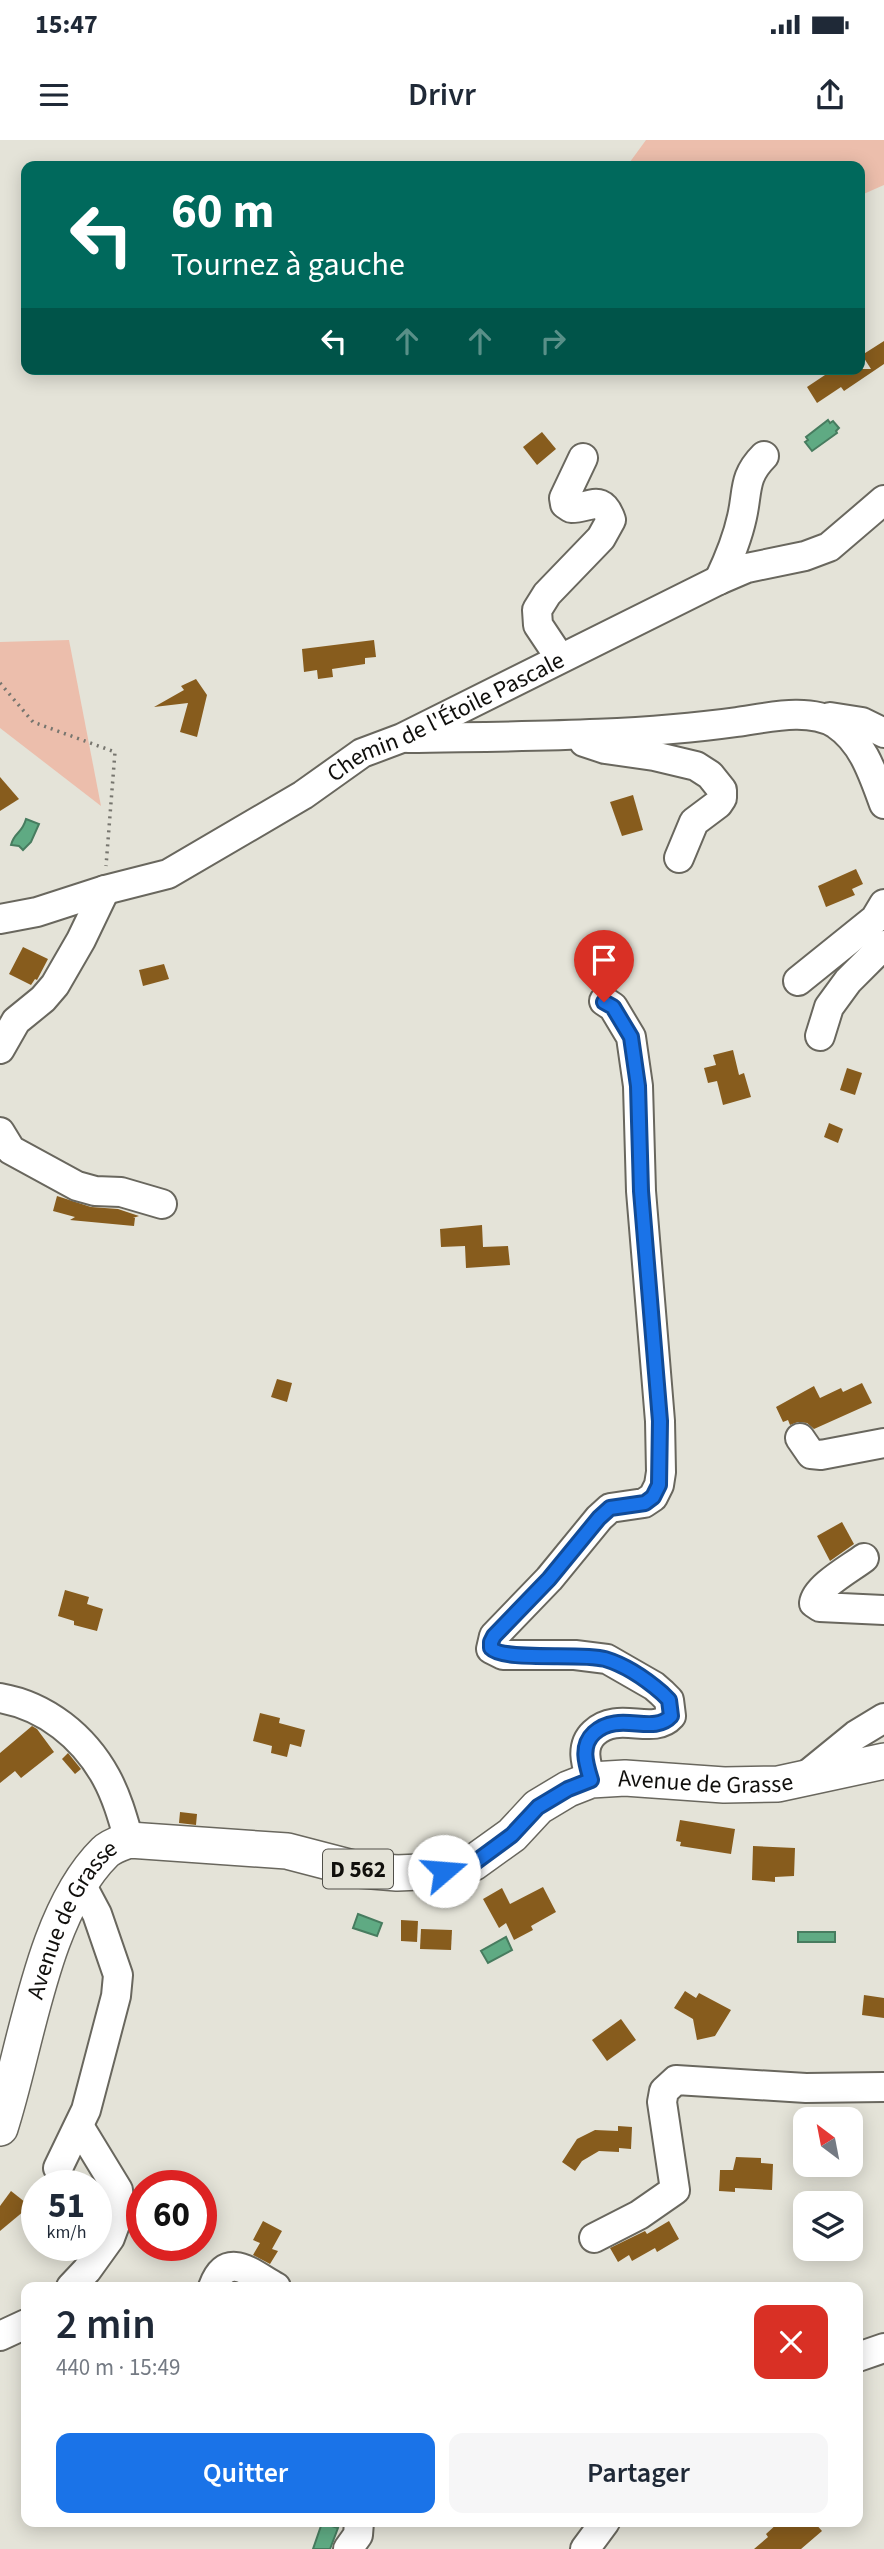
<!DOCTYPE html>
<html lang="fr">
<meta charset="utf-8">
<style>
body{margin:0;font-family:"Source Sans 3",sans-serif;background:#f6f6f7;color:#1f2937;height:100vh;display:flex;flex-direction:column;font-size:26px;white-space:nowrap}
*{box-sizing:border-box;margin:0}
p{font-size:23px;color:#747a83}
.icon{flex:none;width:38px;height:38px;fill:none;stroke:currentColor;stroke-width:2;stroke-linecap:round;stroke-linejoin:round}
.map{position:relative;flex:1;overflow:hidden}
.panel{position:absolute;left:21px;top:2142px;width:842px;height:245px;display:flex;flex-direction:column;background:#fff;border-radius:14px;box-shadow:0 4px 18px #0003}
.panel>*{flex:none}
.top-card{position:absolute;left:21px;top:21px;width:844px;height:214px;border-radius:14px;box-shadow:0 4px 18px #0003;background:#00695c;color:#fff;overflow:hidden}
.needle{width:46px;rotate:328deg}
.buttons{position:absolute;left:793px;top:1967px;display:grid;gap:14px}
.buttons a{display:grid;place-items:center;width:70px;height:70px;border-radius:14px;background:#fff;box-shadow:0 4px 18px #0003;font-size:35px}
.speed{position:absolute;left:21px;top:2030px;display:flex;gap:14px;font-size:35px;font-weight:700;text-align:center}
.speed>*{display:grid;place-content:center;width:91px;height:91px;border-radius:50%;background:#fff;box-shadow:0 4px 18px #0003;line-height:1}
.speed small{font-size:18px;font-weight:400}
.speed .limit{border:10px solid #d22;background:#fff;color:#111}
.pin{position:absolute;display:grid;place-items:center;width:60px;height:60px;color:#fff;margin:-72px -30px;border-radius:50% 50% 50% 0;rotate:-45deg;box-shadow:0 0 7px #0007}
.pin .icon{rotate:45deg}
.me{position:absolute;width:77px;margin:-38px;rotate:72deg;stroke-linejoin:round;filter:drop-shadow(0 0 5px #0008)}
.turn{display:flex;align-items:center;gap:24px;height:147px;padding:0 35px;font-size:32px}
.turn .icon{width:91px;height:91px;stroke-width:2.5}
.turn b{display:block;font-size:49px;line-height:60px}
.lanes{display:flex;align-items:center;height:66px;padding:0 35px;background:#0003;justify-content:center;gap:35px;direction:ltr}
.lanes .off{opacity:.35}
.round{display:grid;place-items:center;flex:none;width:74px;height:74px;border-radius:14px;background:#f6f6f7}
.headline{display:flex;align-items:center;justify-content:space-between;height:119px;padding:0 35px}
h1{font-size:42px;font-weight:600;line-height:52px}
.button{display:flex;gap:14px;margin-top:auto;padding:14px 35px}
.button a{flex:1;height:80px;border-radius:14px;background:#1a73e8;color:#fff;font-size:28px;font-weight:600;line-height:80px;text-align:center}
.button a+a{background:#f6f6f7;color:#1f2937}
.status{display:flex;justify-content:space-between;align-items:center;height:49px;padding:0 35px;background:#fff;direction:ltr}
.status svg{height:19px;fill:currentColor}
header{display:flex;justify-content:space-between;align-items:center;height:91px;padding:0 35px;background:#fff;font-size:32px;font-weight:600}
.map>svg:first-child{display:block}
</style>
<div class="status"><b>15:47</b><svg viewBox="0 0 49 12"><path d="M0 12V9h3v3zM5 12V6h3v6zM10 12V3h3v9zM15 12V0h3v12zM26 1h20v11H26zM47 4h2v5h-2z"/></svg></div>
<header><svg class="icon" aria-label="menu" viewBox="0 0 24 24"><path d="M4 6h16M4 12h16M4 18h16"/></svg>Drivr<svg class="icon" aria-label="share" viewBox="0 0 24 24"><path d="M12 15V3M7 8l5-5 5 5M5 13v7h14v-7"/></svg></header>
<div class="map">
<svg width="884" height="2409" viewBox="0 0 884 2409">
<rect width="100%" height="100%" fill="#e4e3d8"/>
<!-- green -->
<g fill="#ecbeac">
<path d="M646,0h238v45l-25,11v-30h-232z"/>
<path d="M69,500l32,166 -101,-78v-86z"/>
</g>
<!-- water -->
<g fill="#5faa83" stroke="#477c5f" stroke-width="2">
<path d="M828,280l2,3 3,-2 6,7 -3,3 1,2 -25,18 -7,-9 3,-2 -2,-3z"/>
<path d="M26,679l13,5 -8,18 -8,8 -4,-4 -8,-1c3,-13 11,-11 15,-26z"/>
<path d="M358,1774l24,9 -5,13 -24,-8z"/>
<rect x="798" y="1792" width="37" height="10"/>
<path d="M506,1797l6,13 -24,13 -7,-12z"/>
<path d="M322,2383l16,5 -8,21h-17z"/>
</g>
<!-- building -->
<g fill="#875c1d">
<path d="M884,201v23l-40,27 -3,-4 -24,16 -10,-16 27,-18h37l-9,-14z"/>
<path d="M542,292l14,17 -19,16 -14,-18z"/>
<path d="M374,500l2,17 -11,1v6l-33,5 1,8 -15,2 -1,-9 -13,2 -2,-23z"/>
<path d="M196,539l11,16 -10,42 -17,-5 8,-29 -34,4 30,-17 -3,-4z"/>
<path d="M0,637l19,22 -19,12z"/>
<path d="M633,655l10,35 -21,6 -12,-34z"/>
<path d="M856,729l7,15 -11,5 3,6 -29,12 -8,-21z"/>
<path d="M23,807l25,12 -11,21 -2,-1 -4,6 -22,-11z"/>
<path d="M164,824l5,15 -26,7 -4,-16z"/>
<path d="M733,910l6,25 5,-2 7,24 -28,8 -6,-24 -9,2 -4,-15 12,-3 -3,-10z"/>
<path d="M847,928l15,5 -7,22 -15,-5z"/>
<path d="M829,983l14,6 -5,14 -14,-6z"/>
<path d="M57,1056l34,11 27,2 21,7 -6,2h2l-1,8 -64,-6 5,-3 -22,-6z"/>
<path d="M482,1085l1,22 25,-1 2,19 -44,3 -1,-22 -24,1 -1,-18z"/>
<path d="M277,1239l15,4 -5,19 -16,-5z"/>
<path d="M862,1243l10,20 -58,26 -7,-6 -9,-1 -8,3 -2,-5 -5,2 -7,-15 38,-21 6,12 21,-10 2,4z"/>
<path d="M842,1382l12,22 -24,17 -13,-25z"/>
<path d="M65,1450l24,7 -2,7 16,5 -6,22 -23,-6v-4l-16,-5z"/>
<path d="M260,1573l20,5 -1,5 26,7 -4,17 -11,-3 -3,13 -16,-4 1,-7 -19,-5z"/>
<path d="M32,1586l5,3 17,23 -33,26 -6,-7 -15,12v-30z"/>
<path d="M68,1613l13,16 -6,5 -13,-15z"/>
<path d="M180,1672l17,2 -1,11 -17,-2z"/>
<path d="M680,1680l55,9 -4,25 -51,-8 1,-4 -5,-1z"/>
<path d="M753,1706l42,2 -1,28 -19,1v5l-23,-2z"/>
<path d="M543,1747l13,25 -25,14 2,4 -19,10 -8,-17 -7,5 -16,-29 19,-11 8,16z"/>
<path d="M401,1780l17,1 -1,21 -16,-1z"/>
<path d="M421,1789l31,1 -1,20 -31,-1z"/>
<path d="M685,1851l11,7 3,-5 32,17 -16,26 -18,4 -4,-21 -19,-11z"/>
<path d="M864,1855l20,3v20l-22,-3z"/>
<path d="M621,1879l15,21 -29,21 -15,-21z"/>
<path d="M618,1986l14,1 -1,22 -12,-1v4l-20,-1 -17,10 -7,10 -13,-9 15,-23 18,-9 23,1z"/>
<path d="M736,2017l25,1v5l12,1 -1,26 -37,-2v4l-16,-1 1,-21h13z"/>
<path d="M11,2051l19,15 -30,25v-25z"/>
<path d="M263,2081l19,10 -10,18 6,2 -8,13 -17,-9 7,-12 -7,-3z"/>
<path d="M669,2081l10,18 -22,13 -2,-4 -23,13 -3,-6 -11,7 -8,-14 35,-17 2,3z"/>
<path d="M779,2382h35l8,9 -21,18h-47l14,-12 -2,-3z"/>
</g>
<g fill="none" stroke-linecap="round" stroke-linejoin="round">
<!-- minor casing -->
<g stroke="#69675e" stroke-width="32">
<g id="minor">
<path d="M719,440c10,-21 18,-40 23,-63 6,-26 1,-40 22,-61"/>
<path d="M560,518l-22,-33 -1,-15 10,-16 54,-56 10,-18c-9,-27 -20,-12 -40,-12l-6,-4 -1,-6 19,-40"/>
<path d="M830,577l32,5 22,11"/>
<path d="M408,598c110,-2 220,-1 329,-16 29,-4 72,-15 99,2 27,18 37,50 48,80"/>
<path d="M584,602l21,7 49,7 42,10 14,9 12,15v8l-4,6 -24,18 -15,36"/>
<path id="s1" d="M0,779l37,-7 68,-22 63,-16 135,-79 59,-42 40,-15 317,-158 28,-12 58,-12 24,-9 55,-47"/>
<path d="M798,841l77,-62 9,-15"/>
<path d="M820,896l9,-29 19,-26 36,-36"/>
<path d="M0,909l16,-28 27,-22 12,-14 26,-45 24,-50"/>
<path d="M0,992l11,18 66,36 18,5 26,1 41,12"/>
<path d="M800,1298l11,16 10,1 63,-12"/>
<path d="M864,1418c-13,10 -48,29 -50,45l6,4 64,3"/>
<path d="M0,1558c46,8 84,39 106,79 11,20 17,42 23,63"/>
<path d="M802,1639l54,-44 28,-17"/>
<path d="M591,1640c-5,-16 -11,-34 3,-47 24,-23 59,3 77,-17l-2,-16 -7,-7 -8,-7 -47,-27 -32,-4h-72l-12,-6 3,-13 55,-57 50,-61 11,-10 34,-5 9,-6 6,-12 2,-13 -1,-51 -19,-230 -3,-105 -7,-49 -18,-30 -9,-6"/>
<path d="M58,2028l28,-58 30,-114 2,-21 -21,-61 -17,-32"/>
<path d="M594,2098l45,-23 36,-25 -13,-88 2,-11 12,-11 130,8 78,-1"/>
<path d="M71,2147l16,-17 23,-32 10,-27 -2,-21 -39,-64"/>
<path d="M213,2147c14,-38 39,-13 63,0"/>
<path d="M0,2196l26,-12"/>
<path d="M858,2217l26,-9"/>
<path d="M348,2409l10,-14 1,-13"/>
<path d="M585,2409l20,-27"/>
</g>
</g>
<!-- major casing -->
<g stroke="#69675e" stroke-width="38">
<g id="major">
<path id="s2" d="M0,1988c27,-83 42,-214 105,-276 6,-6 16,-9 24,-12l158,11 73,19 37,3 47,-2 29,-8 39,-28 26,-28 30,-18 23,-9 34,-2 99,7 54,-1 106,-23"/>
</g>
</g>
<!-- path -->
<path stroke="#76756e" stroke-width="3.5" stroke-dasharray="2 5" stroke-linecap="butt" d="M0,543l33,39 82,30 -9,114"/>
<!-- minor -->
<use href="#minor" stroke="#fff" stroke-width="28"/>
<!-- major -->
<use href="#major" stroke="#fff" stroke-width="35"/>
</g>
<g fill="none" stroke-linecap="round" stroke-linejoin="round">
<!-- route casing -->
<g stroke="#114b97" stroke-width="18">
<path id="route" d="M444,1731l30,-8 38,-28 26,-28 30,-18 23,-9c-5,-16 -11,-34 3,-47 25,-23 59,3 77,-17l-2,-16 -7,-7c-15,-13 -37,-28 -57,-34 -24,-7 -101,3 -114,-11v-6l3,-6 55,-57 50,-61 11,-10 35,-5 8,-6 6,-12 1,-64 -19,-230 -3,-105 -7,-49 -18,-30 -9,-5"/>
</g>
<!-- route -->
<use href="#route" stroke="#1a73e8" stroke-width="12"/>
</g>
<g text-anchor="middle" stroke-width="5" stroke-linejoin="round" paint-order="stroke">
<!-- shield labels -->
<rect fill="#e4e3d8" stroke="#504f49" stroke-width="2" x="323" y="1709.5" width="70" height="39" rx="5"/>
<g font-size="23" font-weight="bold" fill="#100f0c">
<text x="358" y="1737">D 562</text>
</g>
<!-- street labels -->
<g font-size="24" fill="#100f0c" stroke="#e4e3d8">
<text dy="8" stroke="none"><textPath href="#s1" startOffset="494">Chemin de l'Étoile Pascale</textPath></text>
<text dy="8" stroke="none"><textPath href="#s2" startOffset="934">Avenue de Grasse</textPath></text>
<text dy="8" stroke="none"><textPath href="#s2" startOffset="222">Avenue de Grasse</textPath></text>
</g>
</g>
</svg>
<div class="buttons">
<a><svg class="needle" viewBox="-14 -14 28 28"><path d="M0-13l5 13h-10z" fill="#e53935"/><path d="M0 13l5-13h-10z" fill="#747a83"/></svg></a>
<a><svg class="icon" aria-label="layers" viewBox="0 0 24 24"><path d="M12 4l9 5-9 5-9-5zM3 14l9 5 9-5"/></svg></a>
</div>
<div class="speed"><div>51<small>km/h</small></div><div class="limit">60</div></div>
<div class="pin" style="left:604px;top:862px;background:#d93025"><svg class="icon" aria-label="arrive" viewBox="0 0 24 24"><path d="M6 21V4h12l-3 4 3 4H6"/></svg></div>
<svg class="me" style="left:444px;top:1731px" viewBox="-20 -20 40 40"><circle r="19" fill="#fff"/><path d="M0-13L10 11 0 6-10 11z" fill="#1a73e8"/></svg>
<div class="top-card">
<div class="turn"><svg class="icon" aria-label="left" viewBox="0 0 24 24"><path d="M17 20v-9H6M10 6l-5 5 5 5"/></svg><div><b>60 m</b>Tournez à gauche</div></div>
<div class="lanes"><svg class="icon" aria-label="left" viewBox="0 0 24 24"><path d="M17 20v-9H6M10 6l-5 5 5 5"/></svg><svg class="icon off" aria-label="ahead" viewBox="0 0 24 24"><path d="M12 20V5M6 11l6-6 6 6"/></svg><svg class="icon off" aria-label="ahead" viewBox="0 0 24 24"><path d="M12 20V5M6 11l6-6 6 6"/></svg><svg class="icon off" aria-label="right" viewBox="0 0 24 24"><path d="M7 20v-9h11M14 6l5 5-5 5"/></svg></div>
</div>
<section class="panel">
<div class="headline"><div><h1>2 min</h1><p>440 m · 15:49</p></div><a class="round" style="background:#d93025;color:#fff"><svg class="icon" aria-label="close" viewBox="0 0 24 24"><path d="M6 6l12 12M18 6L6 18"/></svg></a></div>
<div class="button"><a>Quitter</a><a>Partager</a></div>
</section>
</div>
